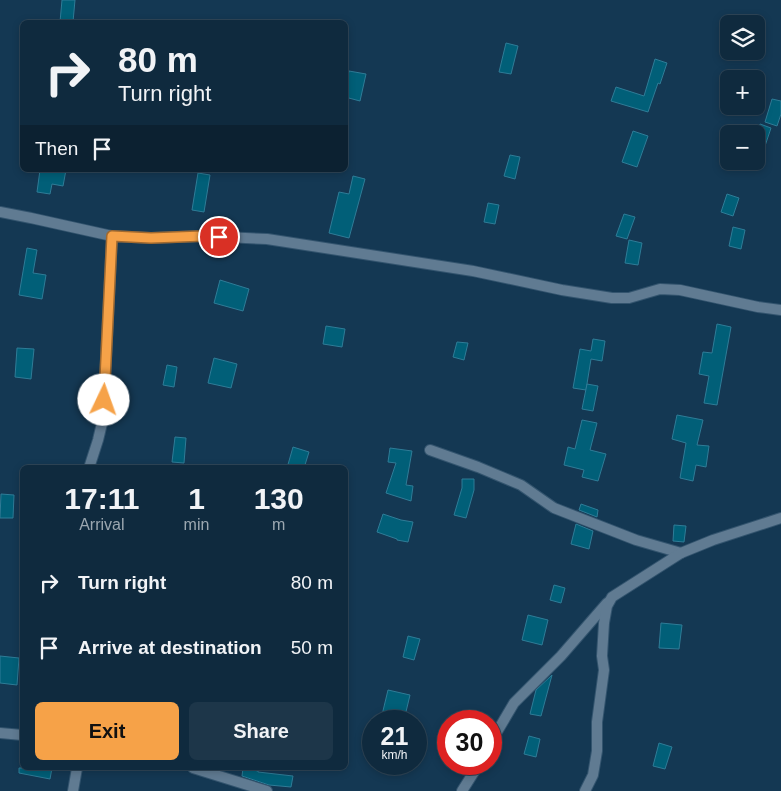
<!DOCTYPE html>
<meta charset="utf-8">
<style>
body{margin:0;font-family:Helvetica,sans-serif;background:#1d3649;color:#f1f3f6;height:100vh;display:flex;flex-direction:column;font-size:19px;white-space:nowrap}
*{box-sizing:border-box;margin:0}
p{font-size:16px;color:#9ba7b0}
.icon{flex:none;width:28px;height:28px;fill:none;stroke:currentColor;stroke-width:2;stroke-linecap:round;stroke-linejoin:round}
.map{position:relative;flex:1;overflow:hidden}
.drawer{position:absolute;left:20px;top:465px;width:328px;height:305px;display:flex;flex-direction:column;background:#0f2a3e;border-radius:8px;box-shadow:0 2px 8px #0003,0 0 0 1px #2f4658}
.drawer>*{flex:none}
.hud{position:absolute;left:20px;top:20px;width:328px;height:152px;border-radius:8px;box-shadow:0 2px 8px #0003,0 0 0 1px #2f4658;background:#0f2a3e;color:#f1f3f6;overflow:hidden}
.buttons{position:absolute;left:720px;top:15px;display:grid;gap:10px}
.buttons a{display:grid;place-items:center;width:45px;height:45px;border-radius:8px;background:#0f2a3e;box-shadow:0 2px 8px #0003,0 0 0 1px #2f4658;font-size:25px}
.speed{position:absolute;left:362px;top:710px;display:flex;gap:10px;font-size:25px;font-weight:700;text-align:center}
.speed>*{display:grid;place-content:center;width:65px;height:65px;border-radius:50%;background:#0f2a3e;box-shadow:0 2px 8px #0003,0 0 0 1px #2f4658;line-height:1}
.speed small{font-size:12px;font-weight:400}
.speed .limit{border:8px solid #d22;background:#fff;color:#111}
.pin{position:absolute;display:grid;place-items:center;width:42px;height:42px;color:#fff;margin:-21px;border:2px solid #fff;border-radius:50%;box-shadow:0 1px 5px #0007}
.me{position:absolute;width:55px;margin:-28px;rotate:3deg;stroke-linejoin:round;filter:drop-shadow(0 0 4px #0008)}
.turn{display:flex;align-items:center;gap:18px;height:105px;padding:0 15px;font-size:22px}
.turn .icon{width:65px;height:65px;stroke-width:2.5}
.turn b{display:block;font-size:35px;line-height:42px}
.then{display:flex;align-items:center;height:48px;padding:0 15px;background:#0003;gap:10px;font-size:19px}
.eta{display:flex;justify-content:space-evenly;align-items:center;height:85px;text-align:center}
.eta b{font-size:30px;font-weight:700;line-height:35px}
.action{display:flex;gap:10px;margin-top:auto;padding:10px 15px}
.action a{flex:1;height:58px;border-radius:8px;background:#f6a248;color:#111;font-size:20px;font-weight:700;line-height:58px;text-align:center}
.action a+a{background:#1d3649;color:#f1f3f6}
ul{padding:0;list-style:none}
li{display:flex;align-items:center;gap:15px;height:65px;padding:0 15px}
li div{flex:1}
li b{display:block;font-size:19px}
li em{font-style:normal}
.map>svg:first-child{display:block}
</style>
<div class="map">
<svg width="781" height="791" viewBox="0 0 781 791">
<rect width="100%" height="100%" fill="#143853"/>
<!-- building -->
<g fill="#015f78" stroke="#2f7c97">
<path d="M62,0h13l-2,22h-13z"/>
<path d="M506,43l12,3 -7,28 -12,-2z"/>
<path d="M655,59l12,4 -7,21 -2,-1 -10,29 -37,-11 5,-14 28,9z"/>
<path d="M349,71l17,3 -6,27 -15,-4v-7z"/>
<path d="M772,99l9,2v13l-4,12 -12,-4z"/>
<path d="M760,124l11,4 -13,39 -2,-1v-31z"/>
<path d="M633,131l15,5 -11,31 -15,-5z"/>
<path d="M510,155l10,2 -5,22 -11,-3z"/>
<path d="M40,170h26l-3,16 -11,-2 -2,10 -13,-2z"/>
<path d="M198,173l12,2 -6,37 -12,-2z"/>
<path d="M353,176l12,3 -16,59 -20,-5 10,-41 10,2z"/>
<path d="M727,194l12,4 -6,18 -12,-4z"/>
<path d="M488,203l11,2 -4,19 -11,-2z"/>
<path d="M624,214l11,3 -8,22 -11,-3z"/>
<path d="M733,227l12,3 -4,19 -12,-3z"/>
<path d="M629,240l13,3 -4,22 -13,-2z"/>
<path d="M27,248l10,2 -4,23 13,2 -4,24 -23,-4z"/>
<path d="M220,280l29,9 -6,22 -29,-8z"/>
<path d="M717,324l14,3 -14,78 -13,-2 5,-27 -10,-2 4,-22 9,1z"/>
<path d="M326,326l19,3 -3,18 -19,-3z"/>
<path d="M593,339l12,2 -3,20 -11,-2 -5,31 -13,-2 7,-39 11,2z"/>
<path d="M457,342l11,1 -4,17 -11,-3z"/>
<path d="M17,348l17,1 -3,30 -16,-2z"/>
<path d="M214,358l23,6 -6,24 -23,-5z"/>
<path d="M167,365l10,2 -3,20 -11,-2z"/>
<path d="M587,384l11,2 -5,25 -11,-2z"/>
<path d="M677,415l26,5 -6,25 12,1 -3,21 -10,-2 -3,16 -13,-3 6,-35 -14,-4z"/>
<path d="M582,420l15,3 -7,27 16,4 -8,27 -16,-4 2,-7 -20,-5 4,-18 7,2z"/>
<path d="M175,437l11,1 -2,25 -12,-1z"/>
<path d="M293,447l16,5 -5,16h-17z"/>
<path d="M390,448l22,3 -6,34 7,1 -2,15 -25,-8 10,-30 -8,-1z"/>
<path d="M462,479h12v11l-8,28 -12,-3 8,-27z"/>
<path d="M1,494l13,1 -1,23h-13z"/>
<path d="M581,504l17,6 -1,7 -18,-7z"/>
<path d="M383,514l18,6 12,2 -5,20 -11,-2v-1l-20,-7z"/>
<path d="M576,524l17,7 -4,18 -18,-5z"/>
<path d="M674,525l12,1 -2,16 -11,-1z"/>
<path d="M554,585l11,3 -4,15 -11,-3z"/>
<path d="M528,615l20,5 -6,25 -20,-5z"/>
<path d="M661,623l21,2 -3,24 -20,-1z"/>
<path d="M408,636l12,3 -6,21 -11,-3z"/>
<path d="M0,656l19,2 -2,27 -17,-2z"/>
<path d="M552,675l-11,41 -11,-2 6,-24z"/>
<path d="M388,690l22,5 -6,25 -22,-5z"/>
<path d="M529,736l11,3 -4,18 -12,-3z"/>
<path d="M659,743l13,4 -7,22 -12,-3z"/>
<path d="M19,768h33l-2,11 -31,-6z"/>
<path d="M243,768l15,3v1l35,4 -2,11 -22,-2 -27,-9z"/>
</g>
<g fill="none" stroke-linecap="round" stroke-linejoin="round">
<!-- street casing -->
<g stroke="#33546e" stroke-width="12">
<g id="street">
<path d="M0,212l31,6 81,18 39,2 52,-2 64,3 206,32 89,19 50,8h17l31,-9 20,1 78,17 23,3"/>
<path d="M430,450l48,17 43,18 33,23 82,32 45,13"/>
<path d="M89,468l9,-28 5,-21 9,-183"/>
<path d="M0,733l22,2"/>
<path d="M491,742l23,-39 47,-47 46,-53"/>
<path d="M193,768l74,23"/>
<path d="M73,791l4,-23"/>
<path d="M462,791l17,-27"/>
<path d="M585,791l8,-16 4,-24v-29l7,-52 -2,-14 2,-33 3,-17 5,-9 69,-44 32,-13 68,-22"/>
</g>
</g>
<!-- street -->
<use href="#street" stroke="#607b92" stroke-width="10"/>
</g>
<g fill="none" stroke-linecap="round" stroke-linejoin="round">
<!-- route casing -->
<g stroke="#a0692f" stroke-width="12">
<path id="route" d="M104,400l8,-164 39,2 52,-2 16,1"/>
</g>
<!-- route -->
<use href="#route" stroke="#f6a248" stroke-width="9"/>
</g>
</svg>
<div class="buttons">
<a><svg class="icon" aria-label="layers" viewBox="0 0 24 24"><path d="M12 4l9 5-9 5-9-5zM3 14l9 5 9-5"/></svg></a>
<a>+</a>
<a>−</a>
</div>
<div class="speed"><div>21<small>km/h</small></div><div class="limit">30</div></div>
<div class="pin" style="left:219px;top:237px;background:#d93025"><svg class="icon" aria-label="arrive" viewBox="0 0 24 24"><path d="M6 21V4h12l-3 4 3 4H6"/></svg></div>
<svg class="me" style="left:104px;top:400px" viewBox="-20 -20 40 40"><circle r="19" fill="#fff"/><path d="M0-13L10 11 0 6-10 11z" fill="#f6a248"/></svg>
<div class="hud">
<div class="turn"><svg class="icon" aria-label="right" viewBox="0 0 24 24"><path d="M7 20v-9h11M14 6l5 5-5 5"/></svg><div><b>80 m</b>Turn right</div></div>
<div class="then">Then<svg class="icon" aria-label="arrive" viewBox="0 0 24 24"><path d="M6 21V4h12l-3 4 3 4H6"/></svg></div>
</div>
<section class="drawer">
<div class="eta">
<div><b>17:11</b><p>Arrival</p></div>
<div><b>1</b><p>min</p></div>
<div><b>130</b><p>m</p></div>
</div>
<ul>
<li><svg class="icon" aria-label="right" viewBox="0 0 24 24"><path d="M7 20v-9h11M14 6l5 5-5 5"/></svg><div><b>Turn right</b></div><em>80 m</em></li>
<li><svg class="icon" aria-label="arrive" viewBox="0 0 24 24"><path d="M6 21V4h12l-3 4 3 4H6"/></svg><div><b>Arrive at destination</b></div><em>50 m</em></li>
</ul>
<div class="action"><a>Exit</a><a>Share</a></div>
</section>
</div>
